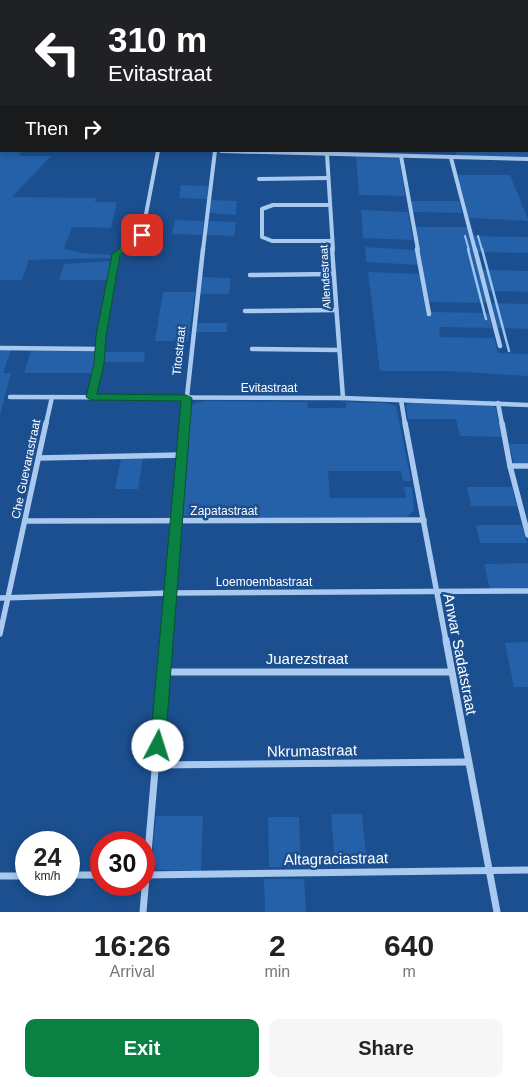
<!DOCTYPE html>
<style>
body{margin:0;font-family:Helvetica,sans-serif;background:#f6f6f6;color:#222;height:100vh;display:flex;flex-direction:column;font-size:19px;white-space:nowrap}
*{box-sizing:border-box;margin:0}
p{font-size:16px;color:#767676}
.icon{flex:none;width:28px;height:28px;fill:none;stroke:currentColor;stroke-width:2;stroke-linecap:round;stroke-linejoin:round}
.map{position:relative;height:912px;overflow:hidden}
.sheet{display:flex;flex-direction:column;background:#fff;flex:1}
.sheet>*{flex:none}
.guide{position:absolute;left:0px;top:0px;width:529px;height:152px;box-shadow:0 2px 8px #0003;background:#202124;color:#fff;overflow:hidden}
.speed{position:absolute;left:15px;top:831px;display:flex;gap:10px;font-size:25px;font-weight:700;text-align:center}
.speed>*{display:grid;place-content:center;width:65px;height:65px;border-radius:50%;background:#fff;box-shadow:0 2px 8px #0003;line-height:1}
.speed small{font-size:12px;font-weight:400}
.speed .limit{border:8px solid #d22;background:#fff;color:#111}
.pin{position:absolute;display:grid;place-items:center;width:42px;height:42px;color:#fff;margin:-21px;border-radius:10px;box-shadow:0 2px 8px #0006}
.me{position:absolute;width:55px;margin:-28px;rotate:5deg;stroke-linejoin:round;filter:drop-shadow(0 0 4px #0008)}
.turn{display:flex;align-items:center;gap:18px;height:105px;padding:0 25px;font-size:22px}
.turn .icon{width:65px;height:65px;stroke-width:2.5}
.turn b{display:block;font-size:35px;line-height:42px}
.then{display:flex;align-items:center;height:48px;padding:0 25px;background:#0003;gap:10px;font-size:19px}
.eta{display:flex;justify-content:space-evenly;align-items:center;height:85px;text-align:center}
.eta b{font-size:30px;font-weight:700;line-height:35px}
.cta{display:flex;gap:10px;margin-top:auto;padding:10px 25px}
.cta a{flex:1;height:58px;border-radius:10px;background:#0b8043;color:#fff;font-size:20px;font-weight:700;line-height:58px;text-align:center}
.cta a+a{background:#f6f6f6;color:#222}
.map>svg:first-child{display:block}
</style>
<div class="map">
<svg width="528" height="912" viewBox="0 0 528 912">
<rect width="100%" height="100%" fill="#1b4f8f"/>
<!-- green -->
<g fill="#2461a8">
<path d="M109,0h278v1h-277z"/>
<path d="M0,120l1,31h21l-4,5h33l-39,41 84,1 -1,4h22l-6,26 -39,-1 -8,22 19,4 30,2v3l-84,2 -7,20h-22z"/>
<path d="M528,146v12l-73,-2 2,-5h71z"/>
<path d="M356,156l39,1 4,2 6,37 -46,-1z"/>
<path d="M458,175h52l18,44v2l-59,-3z"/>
<path d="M181,185l27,1 -1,13 -28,-1z"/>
<path d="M211,200l26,1 -1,14 -27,-2z"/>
<path d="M409,201h50l3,12 -51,-1z"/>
<path d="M361,210l47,2 5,28 -50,-2z"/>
<path d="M175,220l29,1 -2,14 -30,-1z"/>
<path d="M208,221l28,1 -2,14 -28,-1z"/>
<path d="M415,227h52l20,76 -58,-1z"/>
<path d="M474,236l54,1v16l-51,-1z"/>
<path d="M365,247l50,3 3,15 -52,-3z"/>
<path d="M112,261l-3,19h-50l5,-16z"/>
<path d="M482,270l46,1v21l-40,-1z"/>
<path d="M368,272l51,2 7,40h5v-2l58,1 3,15 -53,-1 1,10 54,1 4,15 30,1v22l-81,-5h-67z"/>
<path d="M201,277l30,1 -2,16h-30z"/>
<path d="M163,292h32l-7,49h-33z"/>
<path d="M492,303l36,1v25l-30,-1z"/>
<path d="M195,323h32v9h-33z"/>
<path d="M0,350h11l-8,23h8l-11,42z"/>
<path d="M94,350l2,3 -2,20h-70l7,-22z"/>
<path d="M104,352h41l-1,10h-42z"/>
<path d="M205,401l102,1 1,6h38v-6l40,1 10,3 15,75h-8l-2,-10h-73l2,27h76l-2,-11h8l2,24 -8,6h-6l-202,1 -17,-3 -2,-3 10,-104 6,-5z"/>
<path d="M413,402l80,4 3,3 6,28 -42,-1 -4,-17h-48l-2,-14z"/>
<path d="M509,444h19v21l-14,-2z"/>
<path d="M121,459h22l-5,30h-23z"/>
<path d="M467,487h45l5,19h-46z"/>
<path d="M476,525h46l5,18h-47z"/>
<path d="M528,563v26l-38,1 -6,-26z"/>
<path d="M528,642v45h-14l-9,-44z"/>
<path d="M331,814h31l5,52h-32z"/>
<path d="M156,816h47l-2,55 -44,-1c-7,-11 -2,-40 -1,-54z"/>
<path d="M268,817h31l2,50h-32z"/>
<path d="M264,879h40l2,33h-41z"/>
</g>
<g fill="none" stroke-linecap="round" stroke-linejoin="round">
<!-- stream-far1 -->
<g stroke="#9cc4f0" stroke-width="2">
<path d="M465,236l4,14"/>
<path d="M478,236l4,14"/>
</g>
<!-- stream -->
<g stroke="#9cc4f0" stroke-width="2.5">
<path d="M468,249l18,70"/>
<path d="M482,249l27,102"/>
</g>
<!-- street-far3 -->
<g stroke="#a9c9ee" stroke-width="4">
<path d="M221,151l307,8"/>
<path d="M327,154l6,96"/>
<path d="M401,156l17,94"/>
<path d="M451,158l24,92"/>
<path d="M259,179l69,-1"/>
<path d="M329,205h-56l-11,4v28l10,4h60"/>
<path d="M122,250l20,-15 16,-84"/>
<path d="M203,250l12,-99"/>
</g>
<!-- street-far2 -->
<g stroke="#a9c9ee" stroke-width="4.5">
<path d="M332,249l11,149"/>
<path d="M417,249l12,65"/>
<path d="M475,249l25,97"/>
<path d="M250,275l84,-1"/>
<path d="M245,311l91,-1"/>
<path d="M0,348l100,1"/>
<path d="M252,349l87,1"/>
<path d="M10,397l333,1 185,7"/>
<path d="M91,397l8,-33 2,-28 15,-82 8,-5"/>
<path d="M401,400l4,24"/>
<path d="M498,403l4,21"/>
<path d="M46,424l6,-27"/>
<path d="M184,424l19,-175"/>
</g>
<!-- street-far1 -->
<g stroke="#a9c9ee" stroke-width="5.5">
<path d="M405,423l41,218"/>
<path d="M502,423l8,43 18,69"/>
<path d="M39,458l143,-3"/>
<path d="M510,466h18"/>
<path d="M25,521l399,-1"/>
<path d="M0,598l170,-5 358,-2"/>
<path d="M0,634l46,-211"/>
<path d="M166,641l18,-218"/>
</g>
<!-- street -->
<g stroke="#a9c9ee" stroke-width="7">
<path d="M446,640l51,272"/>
<path d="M164,672h287"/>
<path d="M156,765l312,-3"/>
<path d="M69,875h32"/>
<path d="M144,875l384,-5"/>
<path d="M0,876h26"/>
<path d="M143,912l23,-272"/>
</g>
<!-- secondary -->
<rect fill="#d6e6fa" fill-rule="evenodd" x="0" y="45" width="1" height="4"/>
</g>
<!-- route -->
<path fill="#0b8043" stroke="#07532c" d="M142,232l4,3 -4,5 -22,15 -14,81 -2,28 -7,30 89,1 6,3 -27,348 -2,4 -5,2 -6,-2 -2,-4 31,-345 -90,-1 -5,-3 8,-33 2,-28 16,-82z"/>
<g text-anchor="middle" stroke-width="5" stroke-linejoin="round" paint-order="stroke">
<!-- far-street labels -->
<g font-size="11" fill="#fff" stroke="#1b4f8f">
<text transform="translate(325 277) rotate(-93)" y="4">Allendestraat</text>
</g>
<!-- street labels -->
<g font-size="12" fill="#fff" stroke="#1b4f8f">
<text transform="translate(179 351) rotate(-84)" y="4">Titostraat</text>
<text x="269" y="392">Evitastraat</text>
<text transform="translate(26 469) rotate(-78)" y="4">Che Guevarastraat</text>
<text x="224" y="515">Zapatastraat</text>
<text x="264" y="586">Loemoembastraat</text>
</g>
<!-- near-street labels -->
<g font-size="15" fill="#fff" stroke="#1b4f8f">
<text transform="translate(460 654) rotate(79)" y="5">Anwar Sadatstraat</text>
<text x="307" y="664">Juarezstraat</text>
<text transform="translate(312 751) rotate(-1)" y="5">Nkrumastraat</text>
<text transform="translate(336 859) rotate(-1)" y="5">Altagraciastraat</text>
</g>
</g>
</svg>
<div class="speed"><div>24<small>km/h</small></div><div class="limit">30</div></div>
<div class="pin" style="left:142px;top:235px;background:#d93025"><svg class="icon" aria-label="arrive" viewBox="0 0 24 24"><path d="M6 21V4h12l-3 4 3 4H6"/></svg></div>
<svg class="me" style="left:158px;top:746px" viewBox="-20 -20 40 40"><circle r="19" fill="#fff"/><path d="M0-13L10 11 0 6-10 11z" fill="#0b8043"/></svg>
<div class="guide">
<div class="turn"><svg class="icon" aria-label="left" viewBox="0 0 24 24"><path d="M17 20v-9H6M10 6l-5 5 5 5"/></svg><div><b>310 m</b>Evitastraat</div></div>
<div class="then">Then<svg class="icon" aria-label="right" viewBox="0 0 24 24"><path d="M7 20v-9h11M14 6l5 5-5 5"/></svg></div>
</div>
</div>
<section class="sheet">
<div class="eta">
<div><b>16:26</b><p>Arrival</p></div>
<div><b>2</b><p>min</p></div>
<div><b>640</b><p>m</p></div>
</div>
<div class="cta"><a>Exit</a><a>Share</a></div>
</section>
